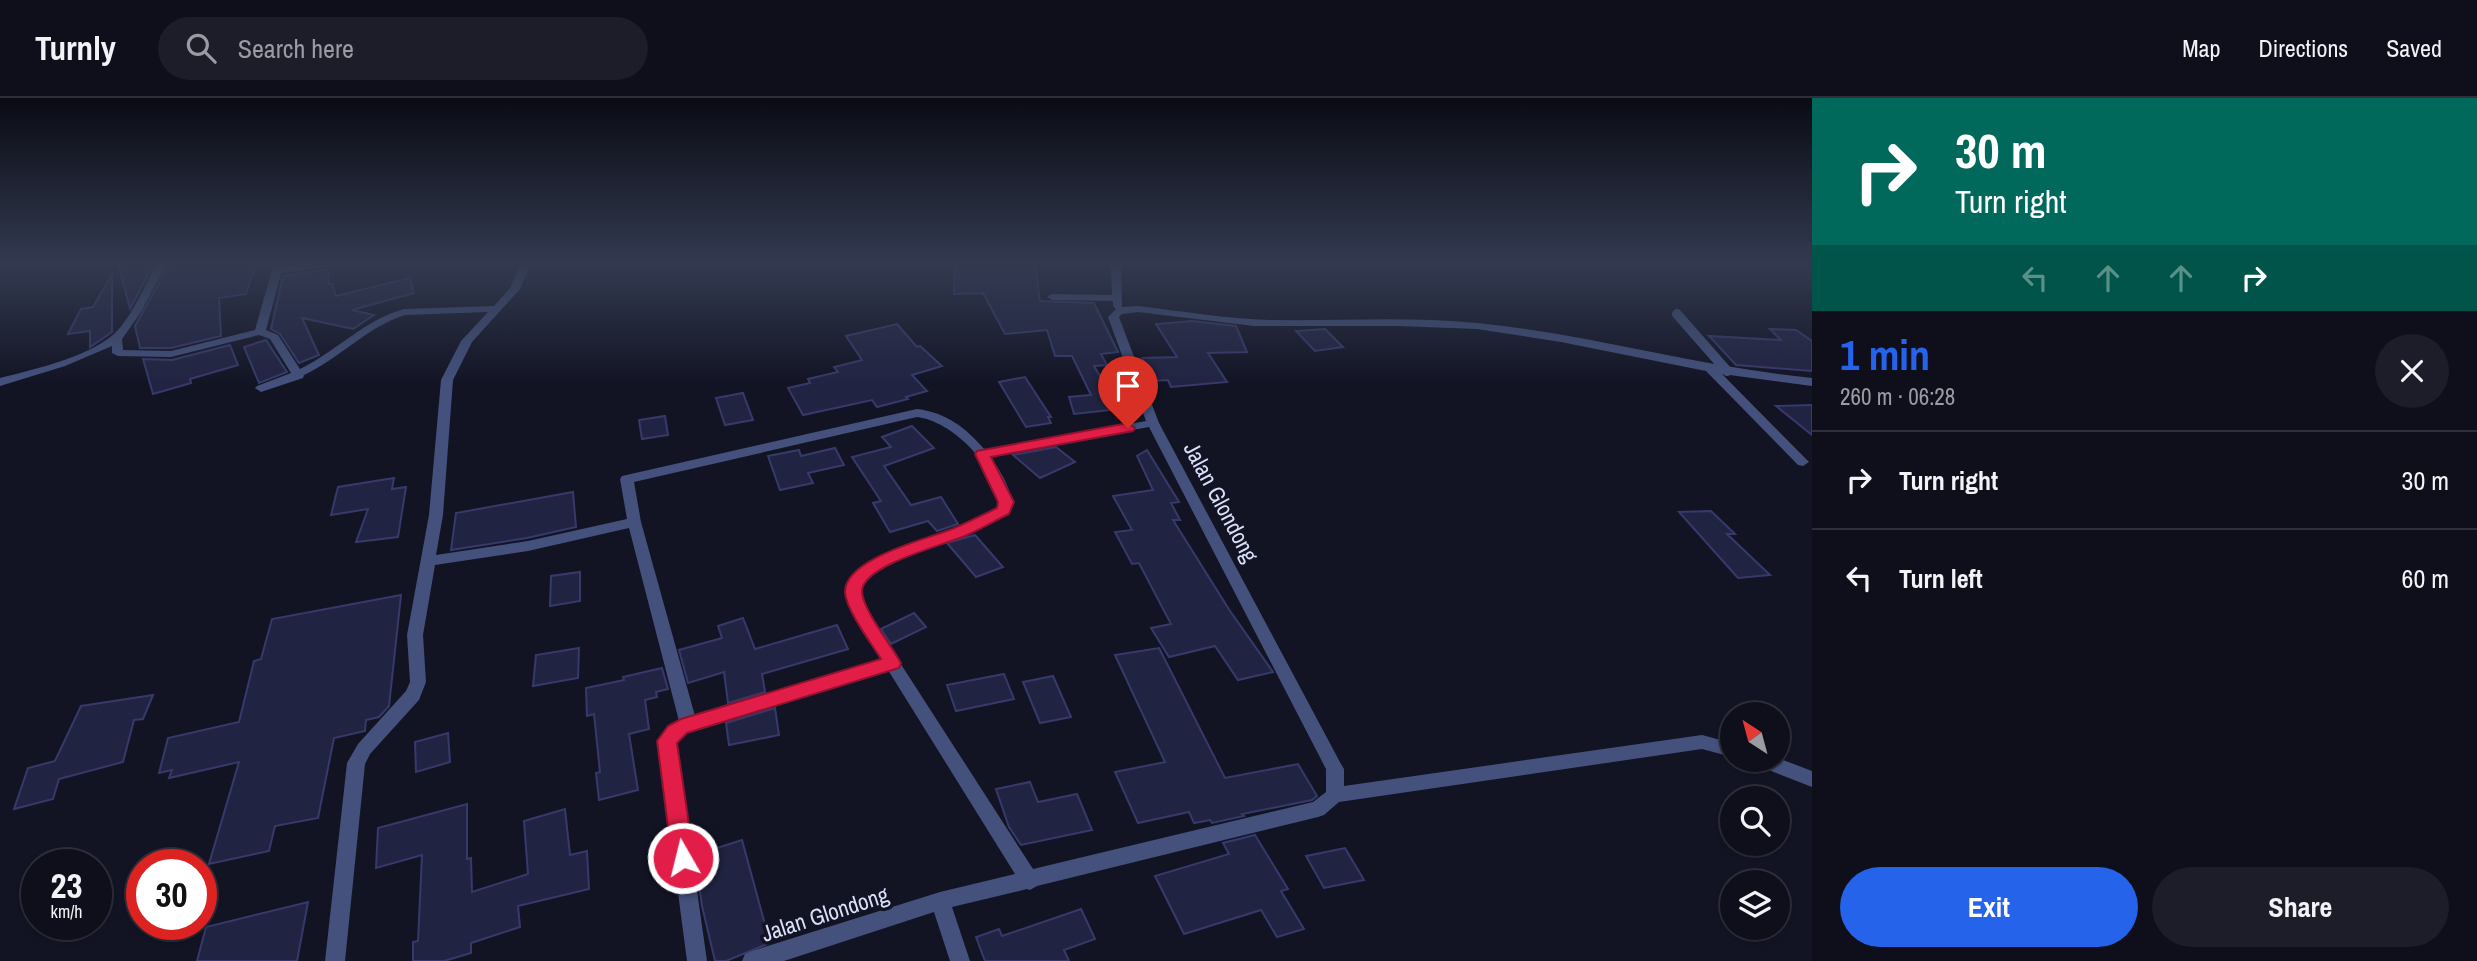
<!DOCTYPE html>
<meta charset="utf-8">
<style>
body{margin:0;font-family:"Archivo Narrow",sans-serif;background:#1c1d28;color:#f1f3f6;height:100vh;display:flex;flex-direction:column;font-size:26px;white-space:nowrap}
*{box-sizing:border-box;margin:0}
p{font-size:23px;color:#9b9ca3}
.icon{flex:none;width:38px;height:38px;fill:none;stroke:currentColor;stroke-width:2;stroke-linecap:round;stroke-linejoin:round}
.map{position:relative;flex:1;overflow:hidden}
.details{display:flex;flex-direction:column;background:#0e0f1b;width:665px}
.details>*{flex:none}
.guide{background:#00695c;color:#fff;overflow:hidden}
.needle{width:46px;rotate:324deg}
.fabs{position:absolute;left:1720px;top:604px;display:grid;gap:14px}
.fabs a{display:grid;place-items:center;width:70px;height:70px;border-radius:50%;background:#0e0f1b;box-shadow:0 2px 5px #0004,0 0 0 2px #2e2f3a;font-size:35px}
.speed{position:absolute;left:21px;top:751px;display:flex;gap:14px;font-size:35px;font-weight:700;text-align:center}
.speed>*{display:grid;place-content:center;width:91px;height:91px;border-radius:50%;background:#0e0f1b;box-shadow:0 2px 5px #0004,0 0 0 2px #2e2f3a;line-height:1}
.speed small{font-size:18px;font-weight:400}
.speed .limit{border:10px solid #d22;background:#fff;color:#111}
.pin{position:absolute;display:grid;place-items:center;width:60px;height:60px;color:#fff;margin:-72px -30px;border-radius:50% 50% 50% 0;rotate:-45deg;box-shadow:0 0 7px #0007}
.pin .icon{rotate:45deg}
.me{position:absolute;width:77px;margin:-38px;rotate:352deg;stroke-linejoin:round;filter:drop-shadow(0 0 5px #0008)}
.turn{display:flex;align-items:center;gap:24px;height:147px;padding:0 28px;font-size:32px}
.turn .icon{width:91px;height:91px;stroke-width:2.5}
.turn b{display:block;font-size:49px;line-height:60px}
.lanes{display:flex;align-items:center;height:66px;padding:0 28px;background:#0003;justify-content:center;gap:35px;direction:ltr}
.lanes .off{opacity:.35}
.round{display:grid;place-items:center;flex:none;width:74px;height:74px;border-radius:37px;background:#1c1d28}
.headline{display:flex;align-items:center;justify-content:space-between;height:119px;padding:0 28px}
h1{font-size:42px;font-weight:800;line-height:52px;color:#2563eb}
.button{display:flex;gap:14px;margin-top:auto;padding:14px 28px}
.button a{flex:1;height:80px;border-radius:42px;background:#2563eb;color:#fff;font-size:28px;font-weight:800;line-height:80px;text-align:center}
.button a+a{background:#1c1d28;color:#f1f3f6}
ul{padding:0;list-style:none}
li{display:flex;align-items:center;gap:21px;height:98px;padding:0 28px;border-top:2px solid #2e2f3a}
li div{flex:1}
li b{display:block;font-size:26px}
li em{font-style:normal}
header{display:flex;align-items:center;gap:42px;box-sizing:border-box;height:98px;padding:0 35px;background:#0e0f1b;border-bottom:2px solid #2e2f3a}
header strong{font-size:33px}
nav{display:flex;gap:38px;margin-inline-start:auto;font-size:24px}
.search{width:490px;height:63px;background:#1c1d28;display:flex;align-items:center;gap:18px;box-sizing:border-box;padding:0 24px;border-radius:38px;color:#9b9ca3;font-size:26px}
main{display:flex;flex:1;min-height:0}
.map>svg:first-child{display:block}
</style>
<header>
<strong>Turnly</strong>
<div class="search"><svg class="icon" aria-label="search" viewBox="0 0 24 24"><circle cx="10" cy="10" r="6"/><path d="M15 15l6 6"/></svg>Search here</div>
<nav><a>Map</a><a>Directions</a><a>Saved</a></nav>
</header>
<main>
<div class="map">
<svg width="1812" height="863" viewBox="0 0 1812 863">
<rect width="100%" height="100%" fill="#121424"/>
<!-- building -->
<g fill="#212342" stroke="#363a6b" stroke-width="2">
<path d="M118,165h36l-24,46z"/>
<path d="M170,165h86l-10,31 -27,4 2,38 -50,12h-31l-5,-22z"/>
<path d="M955,165h80l5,38 54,2 24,49 -17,2 6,11 -13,1 26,43 -46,5 -5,-17 22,-2 -19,-39h-17l-8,-26 -42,4 -22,-41 -29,1z"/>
<path d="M328,171l1,15h3l4,12 74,-18 4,15 -62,17 22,5 -21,14 -51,-11 17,37 -20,8 -19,-29 -9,-5 12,-53z"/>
<path d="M112,176v58l-22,15v-16l-22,3 13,-25 12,-2z"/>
<path d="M1192,223l44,5 11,26 -39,1 19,29 -56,5 -3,-7 -15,1 -11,-23 35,-1 -21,-33z"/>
<path d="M897,226l20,23 3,-1 22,20 -30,9 15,16 -21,6 2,2 -31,8 -5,-7 -69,15 -15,-27 22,-5 -2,-4 30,-7 -4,-5 28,-7 -16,-24z"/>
<path d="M1325,231l18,18 -28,4 -19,-20z"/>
<path d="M1770,231l26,1 16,11v30l-76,-6 -27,-29 72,4z"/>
<path d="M266,242l21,32 -28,11 -15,-36z"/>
<path d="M230,247l8,20 -48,14 1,4 -38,11 -10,-35 29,1z"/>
<path d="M1025,279l26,40h-3l3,6 -25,4 -27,-45z"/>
<path d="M743,295l10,27 -28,5 -9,-27z"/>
<path d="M1812,307v30l-36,-29z"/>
<path d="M665,318l3,19 -26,4 -3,-19z"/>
<path d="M912,328l22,22 -50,18 27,39 30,-8 17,27 -21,7 -9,-10 -38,11 -17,-29 8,-2 -29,-44 39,-10 -9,-10z"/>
<path d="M1056,349l19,15 -35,16 -27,-23z"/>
<path d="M835,350l9,17 -36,8 5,10 -33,7 -12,-34 31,-6 2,6z"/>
<path d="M1147,352l32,52 -8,1 9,17h-7l57,91 43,61 -35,8 -23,-34 -46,11 -18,-29 20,-4 -32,-61 -7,1 -17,-32 17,-2 -19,-34 40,-6 -16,-34z"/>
<path d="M394,380l-2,11 14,-2 -8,50 -42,5 12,-33 -37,6 7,-28z"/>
<path d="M573,394l3,35 -49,11 -76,12 5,-37z"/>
<path d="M1711,413l24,23h-8l43,41 -32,3 -59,-66z"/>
<path d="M975,437l28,32 -27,10 -29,-34z"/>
<path d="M580,474v29l-30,5 1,-30z"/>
<path d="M401,497l-12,111 -10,11 -13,3 -1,11 -31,7 -16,80 -43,8 -6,25 -60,13 30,-102 -70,16 3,-8 -13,3 9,-35 71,-16 15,-61 7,-2 11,-40z"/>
<path d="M914,515l12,14 -35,17 -10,-15z"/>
<path d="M743,520l12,31 82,-24 11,24 -86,25 3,18 -37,11 -4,-31 -36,11 -9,-33 43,-12 -4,-12z"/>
<path d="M579,550l-1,30 -45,8 3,-31z"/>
<path d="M1159,550l66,130 73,-14 19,32 -5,4 -70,14 2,2 -32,7 -2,-3 -16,3 -5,-11 -51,11 -23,-51 50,-10 -50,-107z"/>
<path d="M662,570l6,21 -12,3 1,5 -12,3 4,29 -20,5 9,56 -39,10 -3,-27 4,-1 -6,-58 -7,2 -1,-28 38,-8 -1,-3z"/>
<path d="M1004,576l10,25 -58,12 -9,-26z"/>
<path d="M1053,578l18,41 -31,6 -17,-41z"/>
<path d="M153,597l-10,24 -9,1 -11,42 -64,17 -6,20 -39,10 14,-41 27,-7 26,-55z"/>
<path d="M775,610l4,27 -50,10 -3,-22z"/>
<path d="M448,635l2,29 -34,10 -1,-30z"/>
<path d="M1030,684l8,20 39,-8 15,36 -71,15 -12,-18 -13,-38z"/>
<path d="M467,706v55l4,-1 1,34 56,-18 -4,-53 41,-12 5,46 17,-4 2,38 -71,17 2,21 -49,16v10l-27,8h-31v-19l5,-1 4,-86 -46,13 2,-40z"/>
<path d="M1255,737l33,54 -7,2 23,38 -27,8 -16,-27 -77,24 -29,-58 74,-22 -6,-11z"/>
<path d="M742,742l28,103 -44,18h-11l-13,-55 -7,-51z"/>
<path d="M1345,750l19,32 -40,8 -18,-32z"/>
<path d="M308,804l-11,59h-100l9,-34z"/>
<path d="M1081,811l14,30 -31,11 5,11h-84l-9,-24 23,-8 3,7z"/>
</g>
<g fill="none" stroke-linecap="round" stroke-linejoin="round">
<!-- service -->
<path stroke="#43517c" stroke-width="10" d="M1677,216l50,57"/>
<!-- minor -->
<g fill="#43517c" fill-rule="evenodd">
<path d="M157,165h10l-26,49 -19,27 1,11 48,1 84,-21 19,-67h10l-1,4 30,-4h25l-5,3 -52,7 -15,57 12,5 22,34c37,-18 64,-49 104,-60l90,-3 16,-18 11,-25h10l-11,26 -48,53 -19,38 -10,135 -7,40 92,-14 99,-22 -7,-40 2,-3 295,-67c30,4 48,18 68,41l161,-29 -38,-104 8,-8 -3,-3v-5l-61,-1 -5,-3 5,-3 60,1 -1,-32h10l1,44 16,-1c44,5 88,13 132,14 69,1 138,-4 207,3 113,11 222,44 335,55v8l-90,-12 87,88 -6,4 -5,-1 -92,-94 -145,-29 -84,-13 -78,-3h-145l-116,-14 -16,2 -3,3 40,106 182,341 3,5v17l358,-51 30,8v14l-30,-8 -363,53 -15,13 -6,2 -281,69 -7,4 -3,-1 -75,18 18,54h-20l-16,-49 -150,49h-42l3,-7 7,-3 188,-59 75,-18 -127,-204 -201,62 -11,11 31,218h-20l-29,-220 17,-19 4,-1 -50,-193 -101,23 -93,14 -12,70 3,47 -7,18 -49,54 -5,10 -20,197h-20l22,-198 11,-19 48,-53 4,-9 -3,-47 22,-120 12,-135 20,-39 27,-29 -83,3c-38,12 -65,43 -101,60l-1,3 -42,14 -6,-4 2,-2 34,-13 -21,-34 -11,-4 -88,22 -53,-1 -6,-3v-7l-47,20 -65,20v-8c35,-9 95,-22 119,-49 16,-19 26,-44 38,-66zM917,319c36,4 86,54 80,92 -15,8 -30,15 -45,20 -29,11 -114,29 -104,72l33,59 -186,56 -54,-194 -7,-40zM1149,329l177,342v23l-13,10 -280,67 -158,-245c-5,-10 -15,-22 -13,-34 5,-29 78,-46 102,-55 15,-5 30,-13 44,-21 9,-20 -7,-41 -18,-58z"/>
<path d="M1778,660l34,13v16l-56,-22 -3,-5z"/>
</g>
</g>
<!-- sky -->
<linearGradient id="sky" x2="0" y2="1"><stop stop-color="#0a0b14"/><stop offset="0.58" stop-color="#333a50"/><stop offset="1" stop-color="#333a50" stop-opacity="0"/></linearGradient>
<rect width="1812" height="286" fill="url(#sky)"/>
<!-- route -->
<path fill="#e11d48" stroke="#92132f" stroke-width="2" d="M1128,325l7,5 -2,3 -142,26 23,45 -5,12c-15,7 -29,16 -44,22 -21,9 -102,29 -103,55 0,18 30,55 39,72l-2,5 -212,65 -10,10 17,115 -3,7 -8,3 -8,-3 -3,-7 -15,-117 11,-15 13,-7 200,-60c-10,-16 -35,-49 -36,-67 0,-34 82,-53 107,-63 15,-6 30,-14 45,-21l1,-6 -23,-48 2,-3z"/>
<g text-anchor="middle" stroke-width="7" stroke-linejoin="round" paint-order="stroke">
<!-- street labels -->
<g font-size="23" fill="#dadffa" stroke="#121424">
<text transform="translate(1221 404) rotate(62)" y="8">Jalan Glondong</text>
<text transform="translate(825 816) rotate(-18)" y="8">Jalan Glondong</text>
</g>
</g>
</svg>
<div class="fabs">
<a><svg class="needle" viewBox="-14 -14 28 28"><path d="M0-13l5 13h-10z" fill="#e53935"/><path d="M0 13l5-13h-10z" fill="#9b9ca3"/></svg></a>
<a><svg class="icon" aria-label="search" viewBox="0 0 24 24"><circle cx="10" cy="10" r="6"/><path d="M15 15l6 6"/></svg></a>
<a><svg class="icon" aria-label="layers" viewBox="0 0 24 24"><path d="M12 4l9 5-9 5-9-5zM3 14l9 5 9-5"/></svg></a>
</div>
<div class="speed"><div>23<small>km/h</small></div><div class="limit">30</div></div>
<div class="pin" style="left:1128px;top:330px;background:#d93025"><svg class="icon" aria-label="arrive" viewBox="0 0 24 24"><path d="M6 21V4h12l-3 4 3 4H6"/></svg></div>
<svg class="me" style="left:683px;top:760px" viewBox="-20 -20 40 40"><circle r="17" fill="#e11d48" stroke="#fff" stroke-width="3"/><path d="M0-11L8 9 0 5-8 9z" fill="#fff"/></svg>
</div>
<section class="details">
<div class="guide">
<div class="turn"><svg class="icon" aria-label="right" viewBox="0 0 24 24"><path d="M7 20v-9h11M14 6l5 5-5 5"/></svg><div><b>30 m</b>Turn right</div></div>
<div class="lanes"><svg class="icon off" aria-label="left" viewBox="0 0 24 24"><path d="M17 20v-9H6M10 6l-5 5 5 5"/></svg><svg class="icon off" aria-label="ahead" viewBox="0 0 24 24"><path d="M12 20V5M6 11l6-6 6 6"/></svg><svg class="icon off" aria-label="ahead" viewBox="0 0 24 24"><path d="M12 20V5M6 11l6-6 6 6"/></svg><svg class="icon" aria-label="right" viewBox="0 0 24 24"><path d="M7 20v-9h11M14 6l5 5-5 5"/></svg></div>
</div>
<div class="headline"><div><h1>1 min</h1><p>260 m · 06:28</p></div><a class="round"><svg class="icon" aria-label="close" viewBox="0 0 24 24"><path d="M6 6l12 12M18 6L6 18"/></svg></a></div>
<ul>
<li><svg class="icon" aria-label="right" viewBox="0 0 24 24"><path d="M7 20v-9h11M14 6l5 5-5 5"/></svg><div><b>Turn right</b></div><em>30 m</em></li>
<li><svg class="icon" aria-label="left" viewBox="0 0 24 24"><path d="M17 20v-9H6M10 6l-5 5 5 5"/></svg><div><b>Turn left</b></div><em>60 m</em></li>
</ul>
<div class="button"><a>Exit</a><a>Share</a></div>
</section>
</main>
